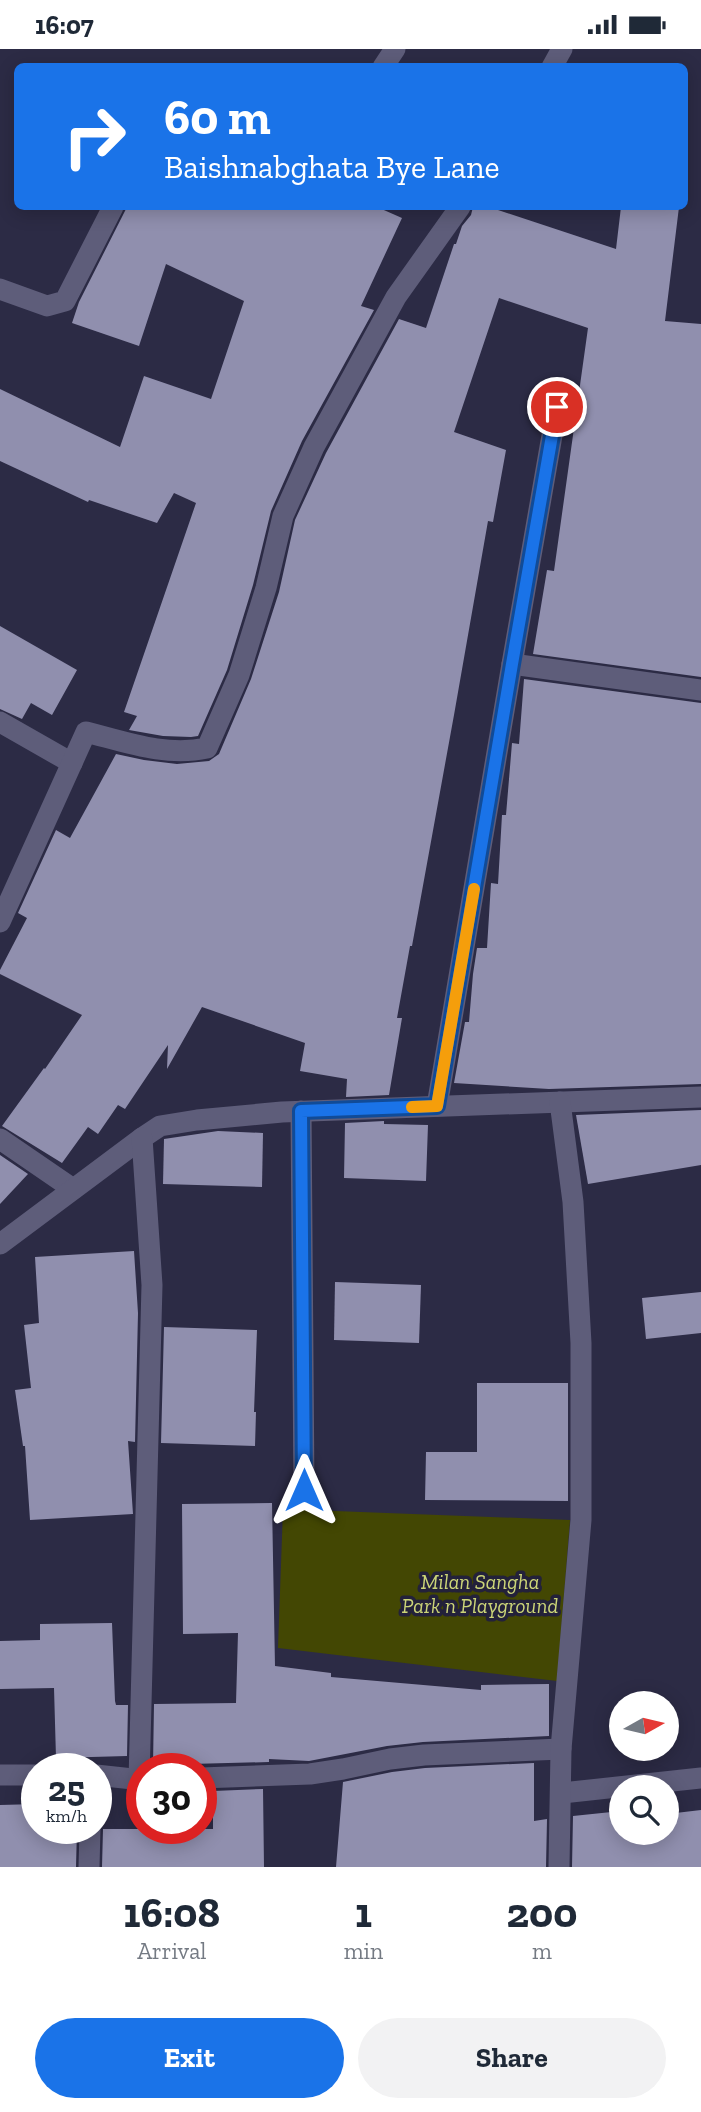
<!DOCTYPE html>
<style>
body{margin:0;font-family:"Zilla Slab",serif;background:#f2f2f3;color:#1f2937;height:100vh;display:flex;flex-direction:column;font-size:26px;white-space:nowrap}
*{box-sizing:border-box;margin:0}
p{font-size:23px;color:#747a83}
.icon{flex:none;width:38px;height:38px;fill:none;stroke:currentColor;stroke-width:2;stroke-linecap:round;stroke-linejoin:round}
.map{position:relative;height:1818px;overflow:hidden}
.drawer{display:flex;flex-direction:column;background:#fff;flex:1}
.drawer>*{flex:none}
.banner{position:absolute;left:14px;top:14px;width:674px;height:147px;border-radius:10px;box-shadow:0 4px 18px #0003;background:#1a73e8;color:#fff;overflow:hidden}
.needle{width:46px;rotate:82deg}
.buttons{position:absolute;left:609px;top:1642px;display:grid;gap:14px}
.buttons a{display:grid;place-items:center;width:70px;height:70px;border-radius:50%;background:#fff;box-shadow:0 4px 18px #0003;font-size:35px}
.speed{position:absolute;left:21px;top:1704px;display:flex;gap:14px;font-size:35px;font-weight:700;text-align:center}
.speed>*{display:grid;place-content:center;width:91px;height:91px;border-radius:50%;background:#fff;box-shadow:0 4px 18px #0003;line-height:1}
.speed small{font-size:18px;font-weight:400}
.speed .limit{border:10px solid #d22;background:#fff;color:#111}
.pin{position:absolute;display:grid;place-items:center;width:60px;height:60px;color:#fff;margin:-30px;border:4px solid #fff;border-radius:50%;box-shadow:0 2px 7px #0007}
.me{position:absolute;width:77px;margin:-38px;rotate:0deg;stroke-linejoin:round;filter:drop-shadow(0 0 5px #0008)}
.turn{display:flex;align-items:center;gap:24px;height:147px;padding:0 35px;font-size:32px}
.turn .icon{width:91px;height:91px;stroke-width:2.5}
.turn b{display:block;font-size:49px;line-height:60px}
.eta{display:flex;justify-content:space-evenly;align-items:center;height:119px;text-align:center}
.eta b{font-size:42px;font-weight:700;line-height:49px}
.action{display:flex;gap:14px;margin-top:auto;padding:14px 35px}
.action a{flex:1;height:80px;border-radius:42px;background:#1a73e8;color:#fff;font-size:28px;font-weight:700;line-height:80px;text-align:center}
.action a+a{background:#f2f2f3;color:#1f2937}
.status{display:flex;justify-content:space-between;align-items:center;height:49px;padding:0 35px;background:#fff;direction:ltr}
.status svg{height:19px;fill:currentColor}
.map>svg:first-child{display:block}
</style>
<div class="status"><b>16:07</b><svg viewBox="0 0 49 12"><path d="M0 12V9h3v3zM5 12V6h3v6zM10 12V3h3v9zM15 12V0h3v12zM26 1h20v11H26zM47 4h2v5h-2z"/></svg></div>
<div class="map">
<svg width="701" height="1818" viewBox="0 0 701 1818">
<rect width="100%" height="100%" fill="#2c2b45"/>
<!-- green -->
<path fill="#434703" d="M283,1460l287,11 -13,161 -279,-33z"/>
<!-- building -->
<g fill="#908fae">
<path d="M127,158h250l25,11 -41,88 13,4 -72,131 -31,70 -18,74 -26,85 -29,66 -7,1 -28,-1 -34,-6 8,-14 -13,-4 72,-209 -22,-10 -17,30 -68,-23 -1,2 -88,-41v-72l120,58 24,-71 67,23 33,-98 -78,-37 -27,82 -67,-23 7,-21z"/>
<path d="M473,158h16l127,42 5,-42h58l-14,114 36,3v353l-168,-23 14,-84 7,1 34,-243 -89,-30 -45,134 52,18 -13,72 -5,-1 -34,194 -42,231h-2l-13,72h5l-13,77 -43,2 1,-18 -47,-8 5,-28 -103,-36 -35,62 1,-24 -43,64 -7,-4 -20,29 -10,-7 -26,36 -60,-37 42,-58 1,1 37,-54 -82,-41v-4l27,-52 -9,-5 38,-83 14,8 46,-84 28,6 33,4 32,-3 10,-7 32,-75 28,-87 16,-72 31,-67 73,-134 27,9 28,-84h2l6,-18 9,-11z"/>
<path d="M0,577l77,44 -25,45 -21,-12 -9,16 -22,-10z"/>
<path d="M524,630l177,24v381l-152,5 -95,-6 11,-61h4l4,-48 4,-26h10l4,-65 7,1 4,-69h4l6,-72 7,1z"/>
<path d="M701,1061v55l-113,19 -12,-69z"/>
<path d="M384,1072v3l44,1 -2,56 -82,-3 1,-55z"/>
<path d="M218,1082l45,2 -1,54 -99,-3 1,-45z"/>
<path d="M0,1106l28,19 -28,30z"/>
<path d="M134,1202l4,62 -3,129 -7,-1 5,73 -103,6 -5,-74h-2l-8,-56 16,-2 -7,-63 15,-2 -4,-66z"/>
<path d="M335,1233l86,3 -2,58 -85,-3z"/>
<path d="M701,1243v41l-55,6 -4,-41z"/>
<path d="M164,1278l93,3 -3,82h2l-1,34 -94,-3z"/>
<path d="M477,1334h91v118l-143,-1 1,-48h51z"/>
<path d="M272,1454l3,163 56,7v4l150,13v-5l68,-1v52l-126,6 -36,4 -78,15 -40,-2v3l-116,3 1,-61 82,-1 2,-70 -55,1 -1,-130z"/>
<path d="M112,1574l3,78 1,4h12l-1,51 -71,2 -2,-70 -54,1v-48l40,-1v-16z"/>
<path d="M534,1714v58l13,-2 -1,48h-210l7,-85 49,-10 33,-4z"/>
<path d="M263,1740l1,78h-162l1,-38h110v-38z"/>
<path d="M37,1755v25h40l-1,38h-76v-62z"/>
<path d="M701,1761v57h-129l1,-51 48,-5v21h46v-18z"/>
</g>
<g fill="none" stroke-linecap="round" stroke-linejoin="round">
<!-- street -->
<g stroke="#5e5d7a" stroke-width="21">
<path d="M383,18l12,-18"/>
<path d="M552,18l10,-18"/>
<path d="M0,240l47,17 18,-5 48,-94"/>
<path d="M512,615l189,26"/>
<path d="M0,673l72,41"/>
<path d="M0,873l86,-190c40,10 80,25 121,16l32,-73 27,-87 17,-72 31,-69 82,-150 64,-90"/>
<path d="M437,1057l75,-442 45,-257"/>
<path d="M301,1062l3,379"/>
<path d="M0,1090l73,50"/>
<path d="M0,1195l142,-106 18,-12 37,-6 85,-8 419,-15"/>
<path d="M0,1726h37"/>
<path d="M96,1726l46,5"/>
<path d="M201,1729l109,-4 33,-5 47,-10 34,-4 137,-6"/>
<path d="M139,1731l13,-495 -10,-147"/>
<path d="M562,1744l139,-15"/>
<path d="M89,1818l1,-38"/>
<path d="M559,1818l2,-118 20,-229v-177l-8,-141 -13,-100"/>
</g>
</g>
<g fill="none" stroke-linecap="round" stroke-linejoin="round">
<!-- route casing -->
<g stroke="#114b97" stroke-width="18">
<path id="route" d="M304,1441l-3,-379 136,-5 75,-442 45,-257"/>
</g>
<!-- route -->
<use href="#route" stroke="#1a73e8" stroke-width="12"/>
<!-- slow -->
<path stroke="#f59e0b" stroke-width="12" d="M412,1058l25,-1 37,-217"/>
</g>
<g text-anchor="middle" stroke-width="7" stroke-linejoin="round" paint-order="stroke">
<!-- park labels -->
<g font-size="21" font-style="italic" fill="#ccd578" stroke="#23213a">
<text x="480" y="1540">Milan Sangha<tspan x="480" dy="24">Park n Playground</tspan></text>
</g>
</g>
</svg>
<div class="buttons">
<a><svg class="needle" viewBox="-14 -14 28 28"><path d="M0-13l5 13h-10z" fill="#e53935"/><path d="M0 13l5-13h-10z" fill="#747a83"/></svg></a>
<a><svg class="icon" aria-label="search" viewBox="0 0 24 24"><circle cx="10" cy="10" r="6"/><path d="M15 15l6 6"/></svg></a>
</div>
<div class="speed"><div>25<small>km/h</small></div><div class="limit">30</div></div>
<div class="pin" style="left:557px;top:358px;background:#d93025"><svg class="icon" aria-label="arrive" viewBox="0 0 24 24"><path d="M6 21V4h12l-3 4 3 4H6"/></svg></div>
<svg class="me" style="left:304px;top:1441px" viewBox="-20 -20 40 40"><path d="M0-17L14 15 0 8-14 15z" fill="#1a73e8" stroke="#fff" stroke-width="4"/></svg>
<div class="banner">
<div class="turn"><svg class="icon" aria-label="right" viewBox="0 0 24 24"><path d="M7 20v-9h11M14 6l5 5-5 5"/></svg><div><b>60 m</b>Baishnabghata Bye Lane</div></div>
</div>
</div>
<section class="drawer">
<div class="eta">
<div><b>16:08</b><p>Arrival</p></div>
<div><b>1</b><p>min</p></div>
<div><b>200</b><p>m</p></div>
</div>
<div class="action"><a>Exit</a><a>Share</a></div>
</section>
